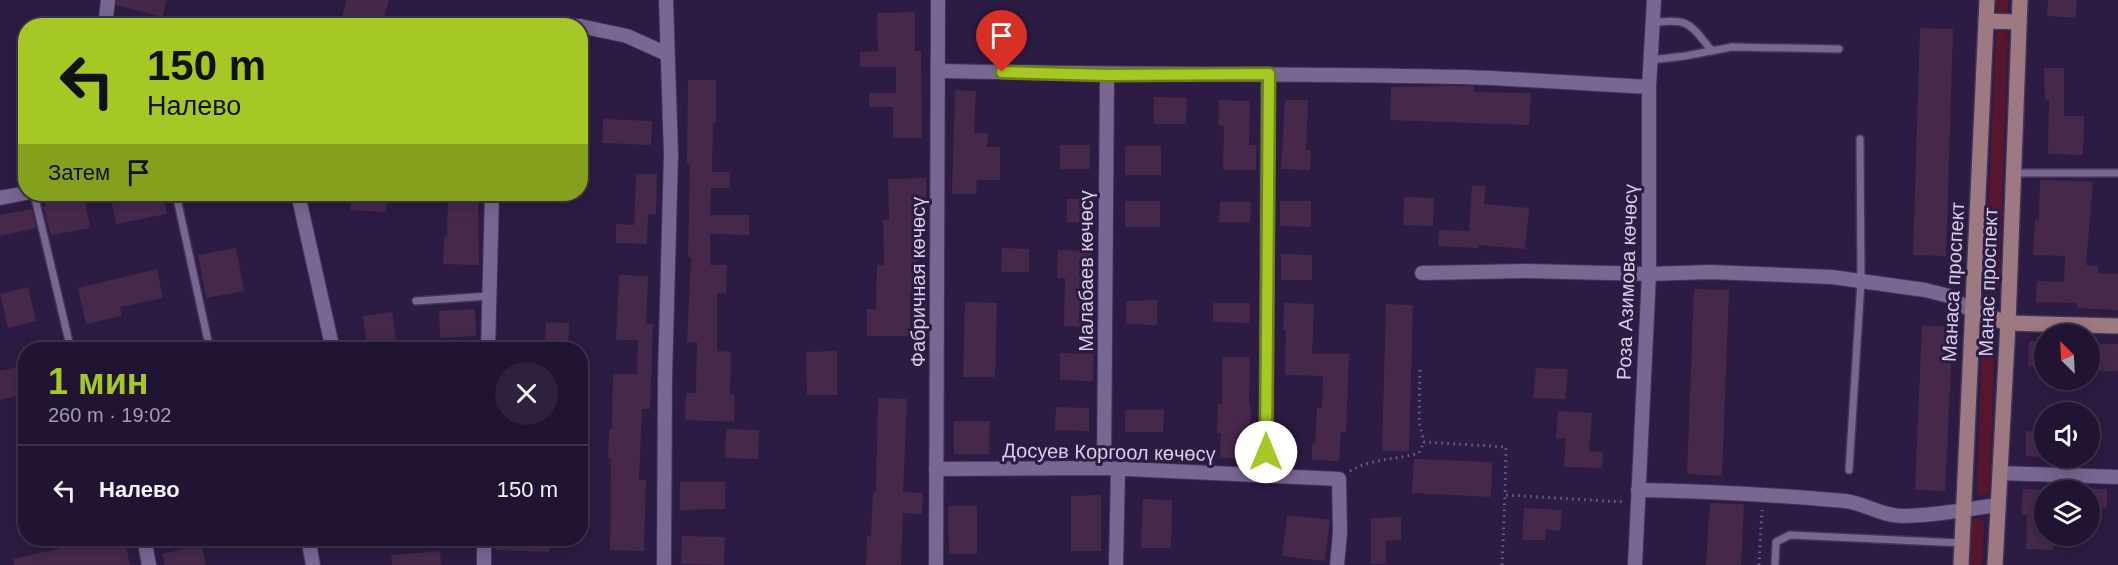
<!DOCTYPE html>
<html lang="ru">
<meta charset="utf-8">
<style>
body{margin:0;font-family:Helvetica,sans-serif;background:#2d213e;color:#f1f3f6;height:100vh;display:flex;flex-direction:column;font-size:22px;white-space:nowrap}
*{box-sizing:border-box;margin:0}
p{font-size:20px;color:#a29eac}
.icon{flex:none;width:33px;height:33px;fill:none;stroke:currentColor;stroke-width:2;stroke-linecap:round;stroke-linejoin:round}
.map{position:relative;flex:1;overflow:hidden}
.side{position:absolute;left:18px;top:342px;width:570px;height:204px;display:flex;flex-direction:column;background:#211432;border-radius:24px;box-shadow:0 3px 15px #0003,0 0 0 2px #3e334d}
.side>*{flex:none}
.hud{position:absolute;left:18px;top:18px;width:570px;height:183px;border-radius:24px;box-shadow:0 3px 15px #0003,0 0 0 2px #3e334d;background:#a5c824;color:#111;overflow:hidden}
.needle{width:39px;rotate:336deg}
.buttons{position:absolute;left:2034px;top:324px;display:grid;gap:12px}
.buttons a{display:grid;place-items:center;width:66px;height:66px;border-radius:50%;background:#211432;box-shadow:0 3px 15px #0003,0 0 0 2px #3e334d;font-size:30px}
.pin{position:absolute;display:grid;place-items:center;width:51px;height:51px;color:#fff;margin:-62px -26px;border-radius:50% 50% 50% 0;rotate:-45deg;box-shadow:0 0 6px #0007}
.pin .icon{rotate:45deg}
.me{position:absolute;width:66px;margin:-33px;rotate:0deg;stroke-linejoin:round;filter:drop-shadow(0 0 4px #0008)}
.turn{display:flex;align-items:center;gap:21px;height:126px;padding:0 30px;font-size:27px}
.turn .icon{width:78px;height:78px;stroke-width:2.5}
.turn b{display:block;font-size:42px;line-height:51px}
.then{display:flex;align-items:center;height:57px;padding:0 30px;background:#0003;gap:12px;font-size:22px}
.round{display:grid;place-items:center;flex:none;width:63px;height:63px;border-radius:32px;background:#2d213e}
.overview{display:flex;align-items:center;justify-content:space-between;height:102px;padding:0 30px}
h1{font-size:36px;font-weight:700;line-height:45px;color:#a5c824}
ul{padding:0;list-style:none}
li{display:flex;align-items:center;gap:18px;height:90px;padding:0 30px;border-top:2px solid #3e334d}
li div{flex:1}
li b{display:block;font-size:22px}
li em{font-style:normal}
.map>svg:first-child{display:block}
</style>
<div class="map">
<svg width="2118" height="565" viewBox="0 0 2118 565">
<rect width="100%" height="100%" fill="#2c1b42"/>
<!-- green -->
<g fill="#56172e">
<path d="M1996,0h12v9l-5,5 -6,-1z"/>
<path d="M2004,31l4,4 -9,253 -3,5 -5,1 -6,-3 11,-257 2,-2z"/>
<path d="M1986,335h6l3,4 -6,154 -9,3 -3,-5 5,-152z"/>
<path d="M1977,518h5l2,5 -2,42h-13l2,-44z"/>
</g>
<!-- building -->
<g fill="#46284b">
<path d="M117,0h50l-5,17 -46,-12z"/>
<path d="M347,0h42l-8,26h-42z"/>
<path d="M2048,0h29l-1,18 -29,-2z"/>
<path d="M915,12v39h6l1,87h-29v-31h-24v-14h27v-26h-36v-15l18,-1 -1,-38z"/>
<path d="M1920,28l33,1 -7,227 -33,-1z"/>
<path d="M2044,68h20v48h20l-1,39 -35,-1 1,-54h-4z"/>
<path d="M688,80h28v43h-3l-1,49h18v16h-19l-1,27h39v20l-39,-1v31h17l-1,29 -9,-1v58l14,1 -1,42 5,1 -1,27 -49,-2 1,-27h10l1,-51h-10l4,-85h-3l2,-93h-3z"/>
<path d="M1447,86h27v6l57,1 -2,32 -139,-5 1,-33z"/>
<path d="M955,90l21,1 -2,42h14l-1,14h13v33h-23l-1,14h-24z"/>
<path d="M1154,97l33,1 -1,26h-32z"/>
<path d="M1219,100l31,1 -1,44h7v25h-33l1,-44 -6,-1z"/>
<path d="M1285,100h23l-2,50h5l-1,20 -29,-1z"/>
<path d="M603,119l49,2 -1,24 -49,-2z"/>
<rect x="1060" y="145" width="30" height="24"/>
<rect x="1125" y="146" width="36" height="29"/>
<path d="M636,174h21l-1,40h-8l-1,30 -31,-1v-19l18,1z"/>
<path d="M926,178l1,37h-6l1,32h-4l-1,45h-7v44h-43v-27h9l1,-44h7l-1,-45h6l-1,-41z"/>
<path d="M2040,180l53,2 -7,83 12,1v7l20,1v36l-41,-2v-5l-41,-1 1,-21 27,1 1,-26 -32,-1 2,-36 4,1z"/>
<path d="M1472,186h14l-2,18 45,4 -4,41 -46,-4v3l-41,-2 1,-16 30,1z"/>
<path d="M66,194h18l6,34 -39,7 -8,-28 3,-1 -2,-8z"/>
<path d="M110,194h53l4,20 -51,10z"/>
<path d="M351,194h36l-1,18 -36,-2z"/>
<path d="M448,194h30l1,71 -36,-1 1,-27h3z"/>
<path d="M1404,197l30,1 -1,28 -30,-1z"/>
<path d="M1067,199h28l-1,24 -27,-1z"/>
<rect x="1125" y="201" width="35" height="26"/>
<path d="M1280,201h31v26l-31,-1z"/>
<path d="M1220,202h31l-1,20h-31z"/>
<path d="M32,209l4,19 -36,8v-21z"/>
<path d="M236,248l8,43 -38,7 -8,-43z"/>
<path d="M1002,248l27,1v23h-28z"/>
<path d="M1058,250l34,1 -2,51h2l-1,25 -27,-1 1,-48h-8z"/>
<path d="M1281,254l31,1v25h-31z"/>
<path d="M157,269l6,29 -43,9 2,9 -36,8 -8,-36z"/>
<path d="M619,275l29,1 -2,48h7l-3,85h-8l-3,71h7l-2,71 -34,-1 1,-92h-3l1,-29h3l1,-55h24l1,-34h-22z"/>
<path d="M28,287l8,34 -28,7 -8,-34z"/>
<path d="M1694,289l35,1 -7,186 -35,-2z"/>
<path d="M1157,300v25l-31,-1v-23z"/>
<path d="M965,302l32,1 -2,74h-32z"/>
<path d="M1213,303h37v20l-37,-1z"/>
<path d="M1284,303l30,1 -2,50h37l-3,78h-5l-2,29 -27,-1v-16h3l2,-36h5l1,-32 -38,-1 1,-45 -3,-1z"/>
<path d="M1386,304l27,1 -4,146h-27z"/>
<path d="M475,309l1,27 -36,2 -1,-27z"/>
<path d="M392,312l4,28 -29,4 -4,-28z"/>
<path d="M546,322l23,1 -1,23 -23,-1z"/>
<path d="M1922,325l31,2 -8,164 -30,-1z"/>
<path d="M2029,341h15v25h-16z"/>
<rect x="2090" y="344" width="28" height="27"/>
<path d="M837,351v44h-30l-1,-43z"/>
<path d="M1060,353l34,1 -1,27 -33,-1z"/>
<path d="M1222,357h28l-1,47 2,1 -3,54 -28,-1 1,-25h-4l1,-29h4z"/>
<path d="M26,365v29l-26,6v-29z"/>
<path d="M1536,368l32,1 -3,30 -32,-1z"/>
<path d="M878,398l29,1 -4,93 20,1 -1,21 -19,-1 -2,52h-35l1,-29h4l2,-44h3z"/>
<path d="M1056,407l33,1v23l-34,-1z"/>
<path d="M1125,410h39l-1,22h-38z"/>
<path d="M1558,411l34,2 -3,38 14,1 -1,16 -38,-1 2,-29h-10z"/>
<path d="M954,421h36l-1,33h-35z"/>
<path d="M726,429l33,1 -1,29 -33,-1z"/>
<path d="M2026,431l18,1v25l-18,-1z"/>
<path d="M1414,459l78,3 -1,35 -79,-4z"/>
<path d="M680,482h45v27l-45,1z"/>
<path d="M2023,489l21,1v46h10l-1,14 -27,-1 1,-34h-6z"/>
<rect x="2090" y="489" width="17" height="19"/>
<path d="M1101,495v56h-30v-55z"/>
<path d="M1143,499l29,1 -1,48h-30z"/>
<path d="M1710,503l34,1 -3,61h-35z"/>
<path d="M948,506h29v48h-28z"/>
<path d="M1524,508l38,2 -2,21 -14,-2 -1,11h-23z"/>
<path d="M1287,515l43,5 -5,41 -43,-5z"/>
<path d="M1401,517v23l-15,1v23h-15v-46z"/>
<path d="M682,536l43,1 -1,28 -43,-1z"/>
<path d="M107,538h17l6,27h-116l-1,-6z"/>
<path d="M495,538h55l-1,14 -54,-2z"/>
<path d="M202,545l4,20h-41l-3,-11z"/>
<path d="M440,551l1,14h-49l-1,-10z"/>
</g>
<g fill="none" stroke-linecap="round" stroke-linejoin="round">
<!-- service casing -->
<g stroke="#433455" stroke-width="10">
<g id="service">
<path d="M1652,23c37,-6 38,1 60,28"/>
<path d="M1651,60l34,-4 47,-9 107,2"/>
<path d="M2013,173h105"/>
<path d="M34,194l37,156"/>
<path d="M176,194l34,156"/>
<path d="M416,301l73,-5"/>
<path d="M1849,470l12,-189 -1,-142"/>
<path d="M1775,565l1,-23 14,-7 171,8"/>
</g>
</g>
<!-- minor casing -->
<g stroke="#433455" stroke-width="16">
<g id="minor">
<path d="M105,26l3,-26"/>
<path d="M538,26h42"/>
<path d="M580,26l47,10 40,18"/>
<path d="M939,71c175,4 350,2 525,6 62,2 124,7 185,10"/>
<path d="M298,194l35,156"/>
<path d="M0,198l26,-5"/>
<path d="M1422,273l105,-2 122,3 61,-2 122,5 93,13 24,6 24,16"/>
<path d="M488,350l4,-156"/>
<path d="M1104,468l3,-393"/>
<path d="M936,469l168,-1 235,11 1,54 -3,32"/>
<path d="M2000,473l118,4"/>
<path d="M1266,475l2,-401"/>
<path d="M1638,490c69,1 138,5 207,11 19,2 37,15 57,15 32,0 65,-7 96,-11"/>
<path d="M144,538l5,27"/>
<path d="M308,538l5,27"/>
<path d="M484,565v-27"/>
<path d="M664,565l1,-188 6,-223 -5,-154"/>
<path d="M936,565l2,-565"/>
<path d="M1116,565l2,-96"/>
<path d="M1635,565l14,-291v-187l5,-87"/>
</g>
</g>
<!-- secondary casing -->
<g stroke="#433455" stroke-width="18">
<g id="secondary">
<path d="M1986,21l33,1"/>
<path d="M1973,312l35,11 110,3"/>
<path d="M1961,565l26,-565"/>
<path d="M1995,565l13,-242 12,-323"/>
</g>
</g>
<!-- path -->
<g stroke="#706284" stroke-width="3" stroke-dasharray="1.5 4.5" stroke-linecap="butt">
<path d="M1420,370l-1,51 5,21 82,5 -1,48 119,7"/>
<path d="M1350,471c22,-13 46,-11 69,-18l5,-11"/>
<path d="M1502,565l3,-70"/>
<path d="M1759,565l3,-55"/>
</g>
<!-- service -->
<use href="#service" stroke="#786693" stroke-width="7"/>
<!-- minor -->
<use href="#minor" stroke="#786693" stroke-width="14"/>
<!-- secondary -->
<use href="#secondary" stroke="#9d7982" stroke-width="15"/>
</g>
<g fill="none" stroke-linecap="round" stroke-linejoin="round">
<!-- route casing -->
<g stroke="#6b8217" stroke-width="15">
<path id="route" d="M1002,72l105,3 162,-1 -3,378"/>
</g>
<!-- route -->
<use href="#route" stroke="#a5c824" stroke-width="10"/>
</g>
<g text-anchor="middle" stroke-width="6" stroke-linejoin="round" paint-order="stroke">
<!-- street labels -->
<g font-size="20" fill="#d6cde6" stroke="#2c1b42">
<text transform="translate(1086 271) rotate(-90)" y="7">Малабаев көчөсү</text>
<text transform="translate(918 282) rotate(-90)" y="7">Фабричная көчөсү</text>
<text transform="translate(1627 282) rotate(-88)" y="7">Роза Азимова көчөсү</text>
<text transform="translate(1953 282) rotate(-87)" y="7">Манаса проспект</text>
<text transform="translate(1988 282) rotate(-88)" y="7">Манас проспект</text>
<text transform="translate(1109 452) rotate(1)" y="7">Досуев Коргоол көчөсү</text>
</g>
</g>
</svg>
<div class="buttons">
<a><svg class="needle" viewBox="-14 -14 28 28"><path d="M0-13l5 13h-10z" fill="#e53935"/><path d="M0 13l5-13h-10z" fill="#a29eac"/></svg></a>
<a><svg class="icon" aria-label="sound" viewBox="0 0 24 24"><path d="M4 9h4l5-4v14l-5-4H4zM17 9q2 3 0 6"/></svg></a>
<a><svg class="icon" aria-label="layers" viewBox="0 0 24 24"><path d="M12 4l9 5-9 5-9-5zM3 14l9 5 9-5"/></svg></a>
</div>
<div class="pin" style="left:1002px;top:72px;background:#d93025"><svg class="icon" aria-label="arrive" viewBox="0 0 24 24"><path d="M6 21V4h12l-3 4 3 4H6"/></svg></div>
<svg class="me" style="left:1266px;top:452px" viewBox="-20 -20 40 40"><circle r="19" fill="#fff"/><path d="M0-13L10 11 0 6-10 11z" fill="#a5c824"/></svg>
<div class="hud">
<div class="turn"><svg class="icon" aria-label="left" viewBox="0 0 24 24"><path d="M17 20v-9H6M10 6l-5 5 5 5"/></svg><div><b>150 m</b>Налево</div></div>
<div class="then">Затем<svg class="icon" aria-label="arrive" viewBox="0 0 24 24"><path d="M6 21V4h12l-3 4 3 4H6"/></svg></div>
</div>
<section class="side">
<div class="overview"><div><h1>1 мин</h1><p>260 m · 19:02</p></div><a class="round"><svg class="icon" aria-label="close" viewBox="0 0 24 24"><path d="M6 6l12 12M18 6L6 18"/></svg></a></div>
<ul>
<li><svg class="icon" aria-label="left" viewBox="0 0 24 24"><path d="M17 20v-9H6M10 6l-5 5 5 5"/></svg><div><b>Налево</b></div><em>150 m</em></li>
</ul>
</section>
</div>
